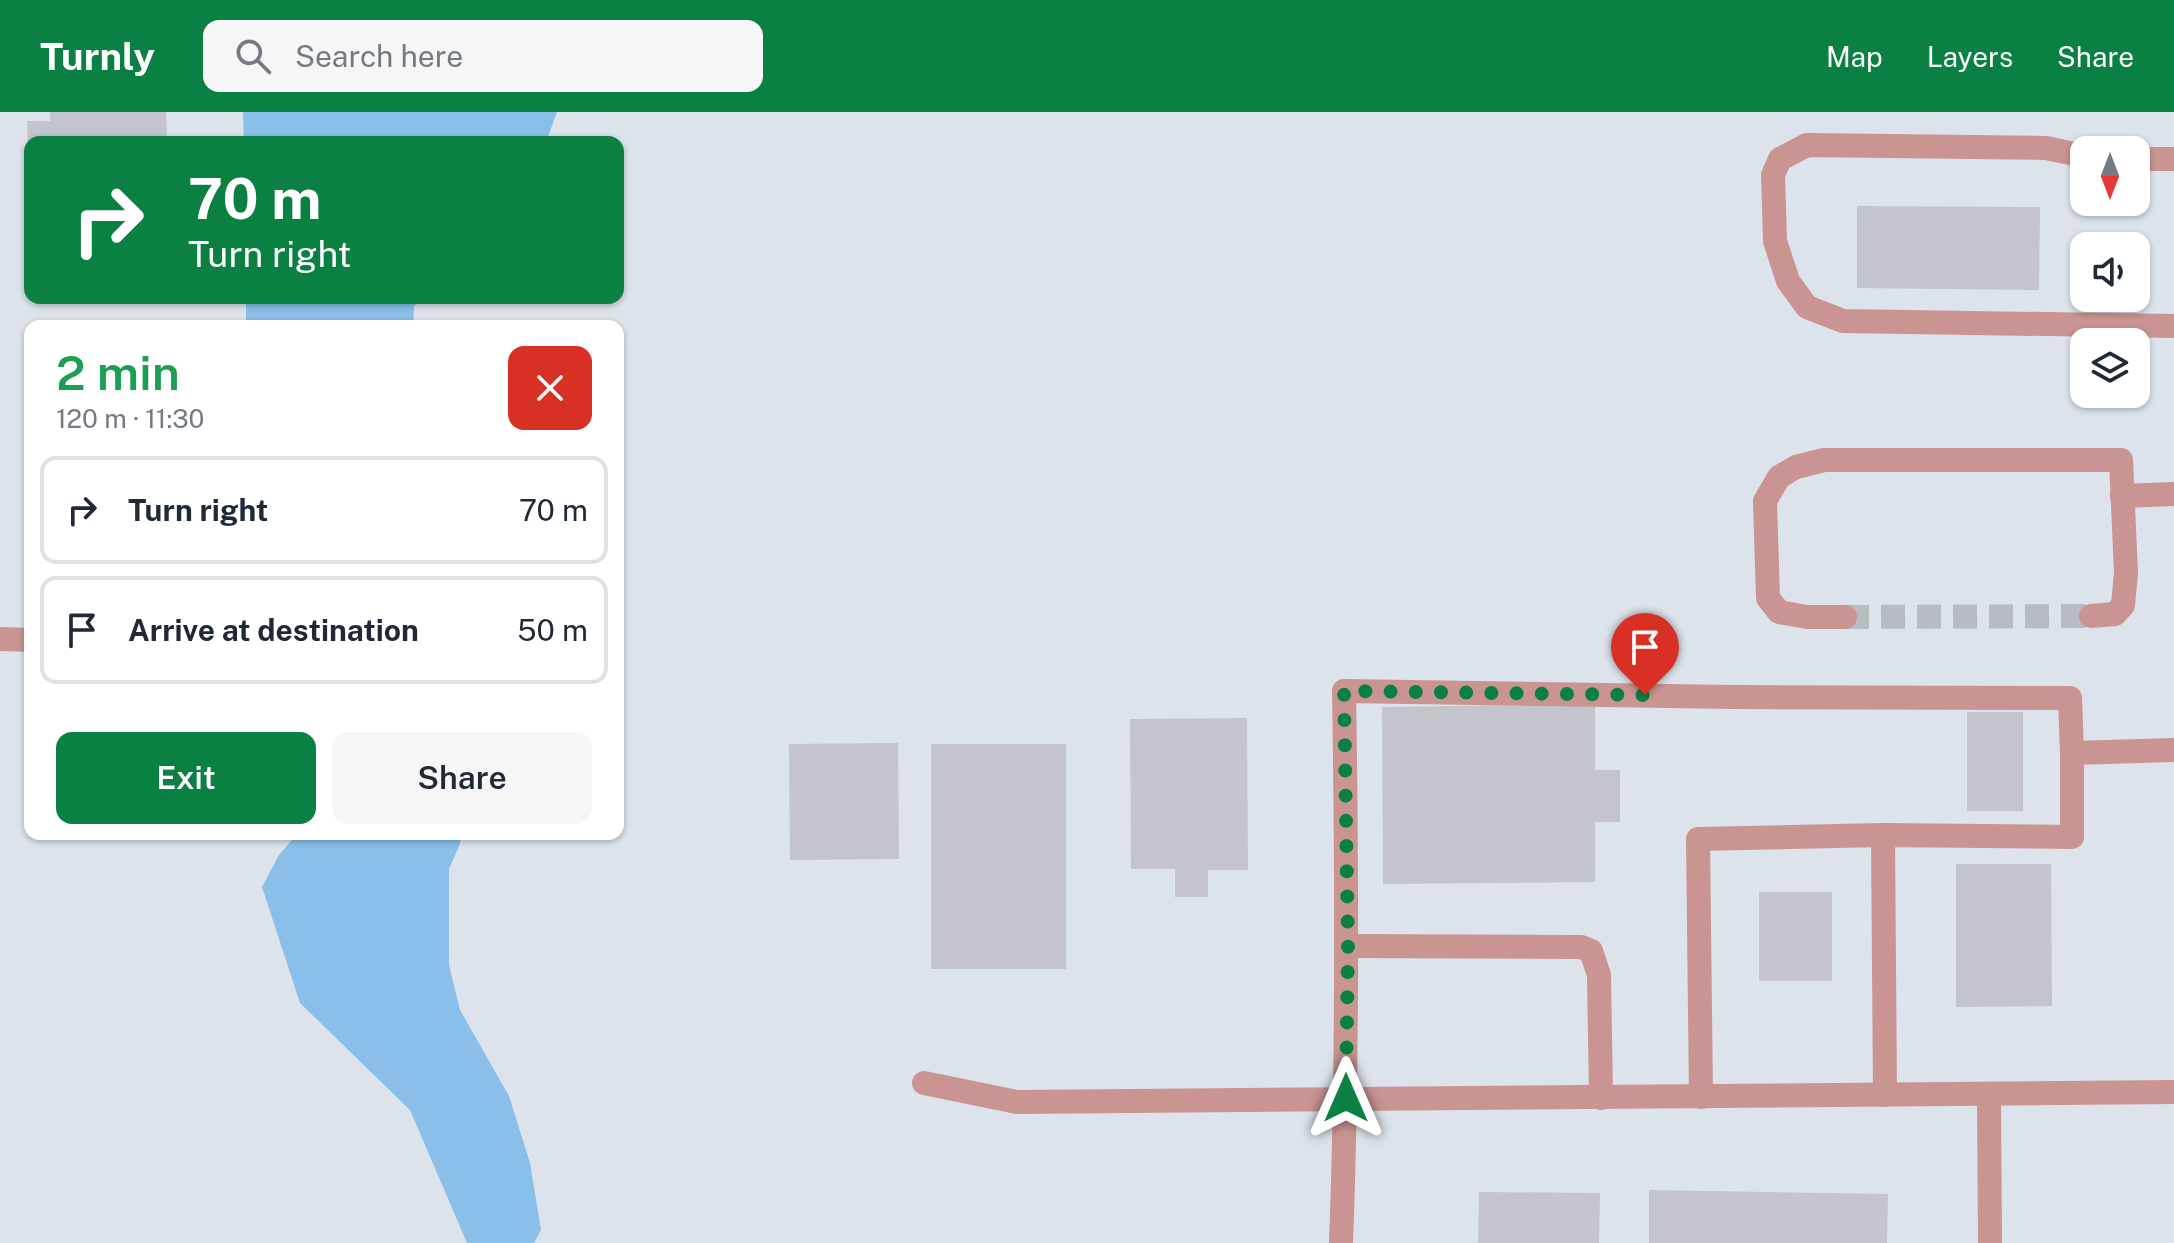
<!DOCTYPE html>
<meta charset="utf-8">
<style>
body{margin:0;font-family:"Public Sans",sans-serif;background:#f6f6f7;color:#1f2937;height:100vh;display:flex;flex-direction:column;font-size:30px;white-space:nowrap}
*{box-sizing:border-box;margin:0}
p{font-size:26px;color:#747a83}
.icon{flex:none;width:44px;height:44px;fill:none;stroke:currentColor;stroke-width:2;stroke-linecap:round;stroke-linejoin:round}
.map{position:relative;flex:1;overflow:hidden}
.drawer{position:absolute;left:24px;top:208px;width:600px;height:520px;display:flex;flex-direction:column;background:#fff;border-radius:16px;box-shadow:0 2px 6px #0004}
.drawer>*{flex:none}
.banner{position:absolute;left:24px;top:24px;width:600px;height:168px;border-radius:16px;box-shadow:0 2px 6px #0004;background:#0b8043;color:#fff;overflow:hidden}
.needle{width:52px;rotate:180deg}
.controls{position:absolute;left:2070px;top:24px;display:grid;gap:16px}
.controls a{display:grid;place-items:center;width:80px;height:80px;border-radius:16px;background:#fff;box-shadow:0 2px 6px #0004;font-size:40px}
.pin{position:absolute;display:grid;place-items:center;width:68px;height:68px;color:#fff;margin:-82px -34px;border-radius:50% 50% 50% 0;rotate:-45deg;box-shadow:0 0 8px #0007}
.pin .icon{rotate:45deg}
.me{position:absolute;width:88px;margin:-44px;rotate:0deg;stroke-linejoin:round;filter:drop-shadow(0 0 6px #0008)}
.turn{display:flex;align-items:center;gap:28px;height:168px;padding:0 32px;font-size:36px}
.turn .icon{width:104px;height:104px;stroke-width:2.5}
.turn b{display:block;font-size:56px;line-height:68px}
.round{display:grid;place-items:center;flex:none;width:84px;height:84px;border-radius:16px;background:#f6f6f7}
.summary{display:flex;align-items:center;justify-content:space-between;height:136px;padding:0 32px}
h1{font-size:48px;font-weight:600;line-height:60px;color:#1e9e55}
.action{display:flex;gap:16px;margin-top:auto;padding:16px 32px}
.action a{flex:1;height:92px;border-radius:16px;background:#0b8043;color:#fff;font-size:32px;font-weight:600;line-height:92px;text-align:center}
.action a+a{background:#f6f6f7;color:#1f2937}
ul{padding:0;list-style:none}
li{display:flex;align-items:center;gap:24px;height:108px;margin:0 16px 12px;padding:0 16px;border:4px solid #e0e1e3;border-radius:16px}
li div{flex:1}
li b{display:block;font-size:30px}
li em{font-style:normal}
header{display:flex;align-items:center;gap:48px;box-sizing:border-box;height:112px;padding:0 40px;background:#0b8043;color:#fff}
header strong{font-size:38px}
nav{display:flex;gap:44px;margin-inline-start:auto;font-size:28px}
.search{width:560px;height:72px;background:#f6f6f7;display:flex;align-items:center;gap:20px;box-sizing:border-box;padding:0 28px;border-radius:16px;color:#747a83;font-size:30px}
.map>svg:first-child{display:block}
</style>
<header>
<strong>Turnly</strong>
<div class="search"><svg class="icon" aria-label="search" viewBox="0 0 24 24"><circle cx="10" cy="10" r="6"/><path d="M15 15l6 6"/></svg>Search here</div>
<nav><a>Map</a><a>Layers</a><a>Share</a></nav>
</header>
<div class="map">
<svg width="2174" height="1131" viewBox="0 0 2174 1131">
<rect width="100%" height="100%" fill="#dde3ea"/>
<!-- water -->
<g fill="#89bfe8">
<path d="M243,0h314l-11,30h-302z"/>
<path d="M246,186h176l-8,8 -1,20h-167z"/>
<path d="M297,722h164l-1,10 -11,25v96l11,45 49,86 21,67 11,67 -7,13h-67l-57,-133 -110,-107 -38,-116 17,-32z"/>
</g>
<!-- building -->
<g fill="#c3c4cc">
<path d="M50,0h116l1,30h-139l-1,-21h23z"/>
<path d="M1857,94l183,1 -1,83 -182,-2z"/>
<path d="M1595,592v66h25v52h-25v60l-212,2 -1,-177z"/>
<rect x="1967" y="600" width="56" height="99"/>
<path d="M1247,606l1,152h-40v27h-33v-28h-44l-1,-150z"/>
<path d="M898,631l1,116 -109,1 -1,-116z"/>
<rect x="931" y="632" width="135" height="225"/>
<path d="M1956,752h95l1,142 -96,1z"/>
<rect x="1759" y="780" width="73" height="89"/>
<path d="M1649,1078l239,4 -1,49h-238z"/>
<path d="M1479,1080l121,1 -1,50h-121z"/>
</g>
<g fill="none" stroke-linecap="round" stroke-linejoin="round">
<!-- minor-tunnel -->
<path stroke="#b7bcc2" stroke-width="24" stroke-dasharray="24 12" stroke-linecap="butt" d="M1845,505l246,-1"/>
<!-- minor -->
<g stroke="#c99492" stroke-width="24">
<path d="M2084,44l-38,-8 -239,-3 -27,14 -7,16 2,66 13,40 19,26 36,14 331,5"/>
<path d="M2136,47h38"/>
<path d="M2122,384l52,-2"/>
<path d="M1845,505h-38l-28,-5 -11,-14 -3,-97 14,-24 17,-10 28,-7h297l5,113 -3,32 -8,9 -24,2"/>
<path d="M0,527l30,1"/>
<path d="M1348,834l233,1 10,4 8,24 2,123"/>
<path d="M924,971l93,19 1157,-10"/>
<path d="M1989,982l1,149"/>
<path d="M1885,983l-2,-260 189,2v-84l102,-3"/>
<path d="M1701,985l-3,-258 185,-4"/>
<path d="M1341,1131c7,-184 6,-368 3,-552l388,6 338,1 2,55"/>
</g>
</g>
<g fill="none" stroke-linecap="round" stroke-linejoin="round">
<!-- route -->
<path stroke="#0b8043" stroke-width="14" stroke-dasharray="0 25.2" d="M1346,986l2,-152 -4,-255 301,4"/>
</g>
</svg>
<div class="controls">
<a><svg class="needle" viewBox="-14 -14 28 28"><path d="M0-13l5 13h-10z" fill="#e53935"/><path d="M0 13l5-13h-10z" fill="#747a83"/></svg></a>
<a><svg class="icon" aria-label="sound" viewBox="0 0 24 24"><path d="M4 9h4l5-4v14l-5-4H4zM17 9q2 3 0 6"/></svg></a>
<a><svg class="icon" aria-label="layers" viewBox="0 0 24 24"><path d="M12 4l9 5-9 5-9-5zM3 14l9 5 9-5"/></svg></a>
</div>
<div class="pin" style="left:1645px;top:583px;background:#d93025"><svg class="icon" aria-label="arrive" viewBox="0 0 24 24"><path d="M6 21V4h12l-3 4 3 4H6"/></svg></div>
<svg class="me" style="left:1346px;top:986px" viewBox="-20 -20 40 40"><path d="M0-17L14 15 0 8-14 15z" fill="#0b8043" stroke="#fff" stroke-width="4"/></svg>
<div class="banner">
<div class="turn"><svg class="icon" aria-label="right" viewBox="0 0 24 24"><path d="M7 20v-9h11M14 6l5 5-5 5"/></svg><div><b>70 m</b>Turn right</div></div>
</div>
<section class="drawer">
<div class="summary"><div><h1>2 min</h1><p>120 m · 11:30</p></div><a class="round" style="background:#d93025;color:#fff"><svg class="icon" aria-label="close" viewBox="0 0 24 24"><path d="M6 6l12 12M18 6L6 18"/></svg></a></div>
<ul>
<li><svg class="icon" aria-label="right" viewBox="0 0 24 24"><path d="M7 20v-9h11M14 6l5 5-5 5"/></svg><div><b>Turn right</b></div><em>70 m</em></li>
<li><svg class="icon" aria-label="arrive" viewBox="0 0 24 24"><path d="M6 21V4h12l-3 4 3 4H6"/></svg><div><b>Arrive at destination</b></div><em>50 m</em></li>
</ul>
<div class="action"><a>Exit</a><a>Share</a></div>
</section>
</div>
